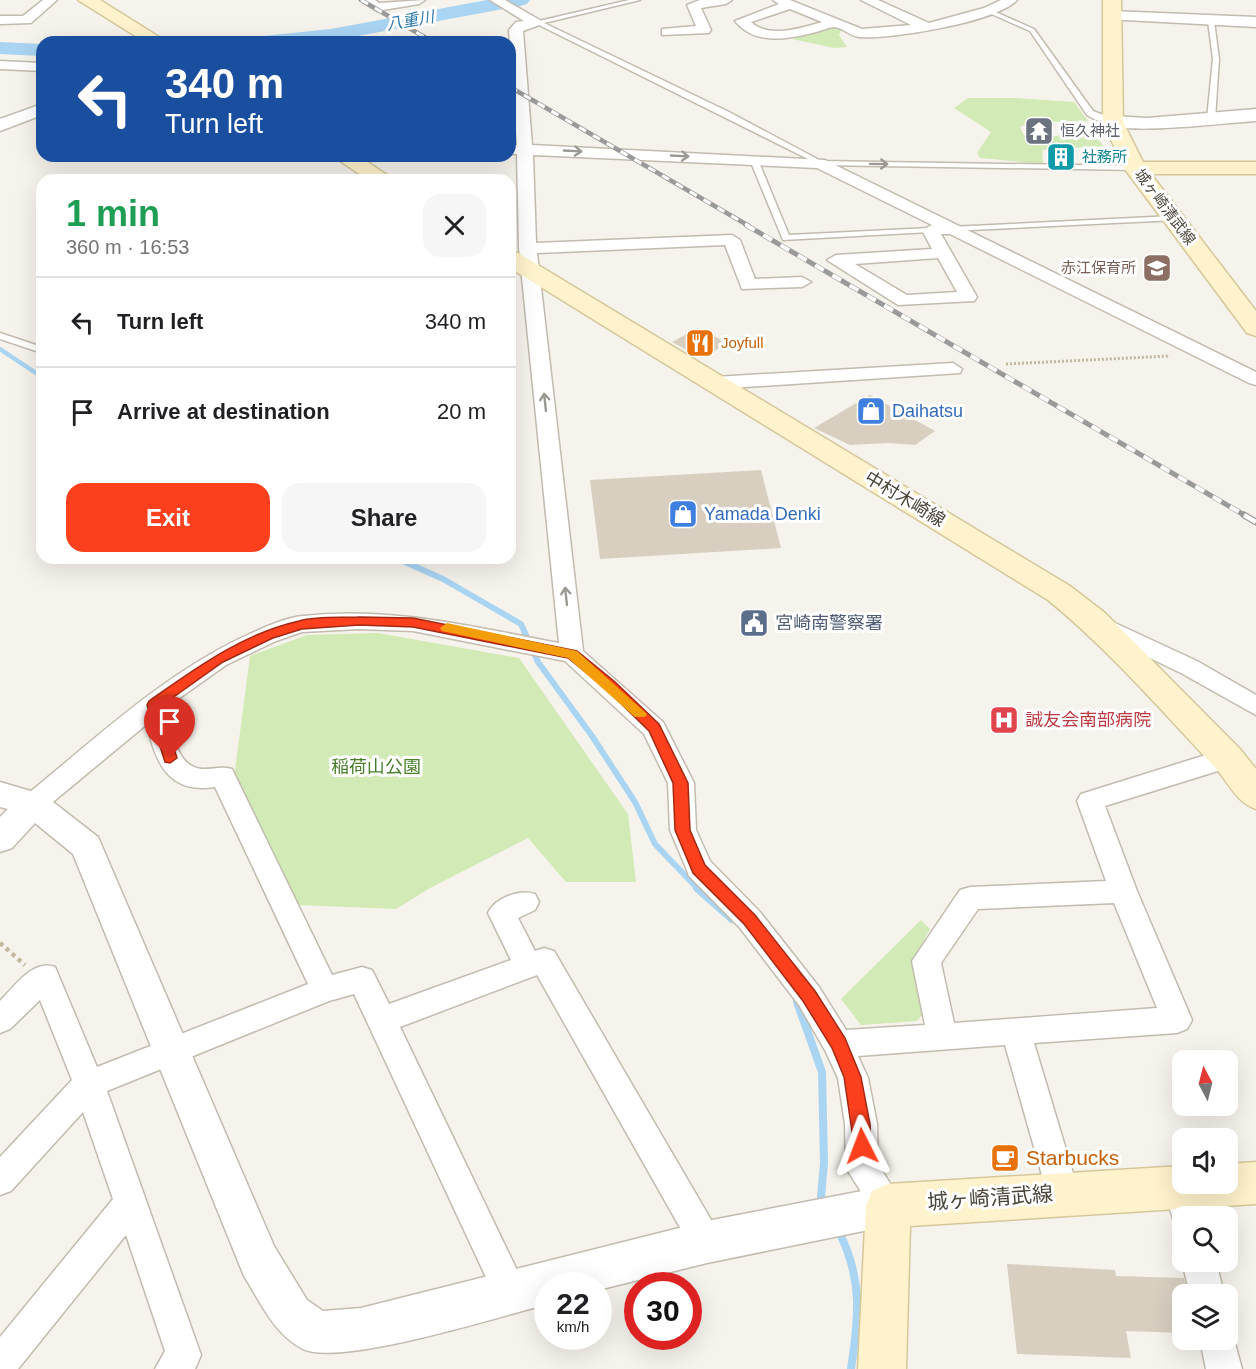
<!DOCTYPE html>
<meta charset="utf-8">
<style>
body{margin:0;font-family:Arial,"Noto Sans JP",sans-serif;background:#f6f6f6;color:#202124;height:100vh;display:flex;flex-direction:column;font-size:22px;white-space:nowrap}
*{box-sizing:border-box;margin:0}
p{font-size:20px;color:#757577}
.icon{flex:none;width:33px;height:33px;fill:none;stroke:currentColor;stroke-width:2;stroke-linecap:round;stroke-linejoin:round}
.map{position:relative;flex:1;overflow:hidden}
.details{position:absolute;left:36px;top:174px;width:480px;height:390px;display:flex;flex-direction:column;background:#fff;border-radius:18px;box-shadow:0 6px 24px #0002}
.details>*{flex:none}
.banner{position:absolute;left:36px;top:36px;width:480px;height:126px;border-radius:18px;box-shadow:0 6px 24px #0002;background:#1a4fa0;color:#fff;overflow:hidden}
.needle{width:39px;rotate:353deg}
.buttons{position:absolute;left:1172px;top:1050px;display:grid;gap:12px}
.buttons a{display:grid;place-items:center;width:66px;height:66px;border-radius:12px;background:#fff;box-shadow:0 6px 24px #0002;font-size:30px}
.speed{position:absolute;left:534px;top:1272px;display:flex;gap:12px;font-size:30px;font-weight:700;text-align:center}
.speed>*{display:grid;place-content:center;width:78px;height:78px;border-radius:50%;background:#fff;box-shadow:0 6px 24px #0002;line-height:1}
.speed small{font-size:15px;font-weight:400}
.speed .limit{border:9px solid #d22;background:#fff;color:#111}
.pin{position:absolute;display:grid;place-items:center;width:51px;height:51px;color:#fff;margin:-62px -26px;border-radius:50% 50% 50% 0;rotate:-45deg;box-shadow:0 0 6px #0007}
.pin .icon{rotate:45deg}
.me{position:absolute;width:66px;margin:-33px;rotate:357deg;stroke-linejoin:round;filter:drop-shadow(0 0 4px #0008)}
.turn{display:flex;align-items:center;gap:21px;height:126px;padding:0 30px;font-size:27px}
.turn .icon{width:78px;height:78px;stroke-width:2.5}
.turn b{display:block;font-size:42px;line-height:51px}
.round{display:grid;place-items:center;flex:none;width:63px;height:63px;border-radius:18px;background:#f6f6f6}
.summary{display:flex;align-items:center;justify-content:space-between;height:102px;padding:0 30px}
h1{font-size:36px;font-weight:600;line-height:45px;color:#1e9e55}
.cta{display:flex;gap:12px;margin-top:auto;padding:12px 30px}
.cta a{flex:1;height:69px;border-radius:18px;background:#fc3f1d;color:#fff;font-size:24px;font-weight:600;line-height:69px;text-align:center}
.cta a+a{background:#f6f6f6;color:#202124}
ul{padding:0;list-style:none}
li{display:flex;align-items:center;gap:18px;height:90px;padding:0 30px;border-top:2px solid #e0e0e0}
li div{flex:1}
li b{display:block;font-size:22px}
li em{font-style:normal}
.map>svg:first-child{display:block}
</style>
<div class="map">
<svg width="1256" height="1369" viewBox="0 0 1256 1369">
<rect width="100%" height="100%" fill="#f6f3ec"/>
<!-- green -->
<g fill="#d2eab5">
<path d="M832,26l9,4 -2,5 8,12 -13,1 -42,-9z"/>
<path d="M968,98h48l58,4 14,19 -59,1 -9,5 3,7 11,5 58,-8 11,15 -61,4 1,14 -63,-6 -3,-5 14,-21 -37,-24z"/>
<path d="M378,633l141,25 109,156 8,68h-70l-38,-44 -98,50 -34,21 -99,-4 -63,-127 16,-122 57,-21z"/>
<path d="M921,920l9,9 -17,31 10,54 -6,7 -56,4 -20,-26z"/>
</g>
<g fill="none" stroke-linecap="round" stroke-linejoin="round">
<!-- stream-far2 -->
<path stroke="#a9d4f2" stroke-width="4.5" d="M0,349l42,28"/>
<!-- stream-far1 -->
<path stroke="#a9d4f2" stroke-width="6" d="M396,558l47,21 78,45 17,38 54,74 43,66 20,42 44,46"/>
<!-- stream -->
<g stroke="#a9d4f2" stroke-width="8">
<path d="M697,888l35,31"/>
<path d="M797,1002l25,70 2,91 -3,34 4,8"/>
<path d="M838,1230c25,48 21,87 13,139"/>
</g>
<!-- river -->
<g fill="#a9d4f2" fill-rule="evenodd">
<path d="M487,0h43l-3,4 -7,2 -189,35 -79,1 4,-4 7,-2 68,-7z"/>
<path d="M0,42l42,2v12l-42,-2z"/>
</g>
</g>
<!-- building -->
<g fill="#d8cfc1">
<path d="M698,328l30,15 -26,15 -30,-16z"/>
<path d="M870,395l65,36 -20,14 -26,-2 -39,2 -36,-17z"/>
<path d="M761,470l20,78 -181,11 -10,-79z"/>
<path d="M1007,1264l108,6 1,6 68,2 4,16h-6v39l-56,-2 5,27 -114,-4z"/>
</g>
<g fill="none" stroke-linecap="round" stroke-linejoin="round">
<!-- service casing -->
<g stroke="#c2bbae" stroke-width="3">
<g id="service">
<path d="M629,0h11l-96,23 185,89 92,49 314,5 4,2 -4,2 -315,-5 -291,-145 3,-2 7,3z"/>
<path d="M987,10h4l43,19 59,82 23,9v4l-20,-4 -9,-5 -57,-84 -43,-19z"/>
<path d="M1211,19l3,2 5,38 -4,60 -4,2 -4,-2 6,-60 -5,-38z"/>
<path d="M751,158l7,2 31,75 141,-7 4,2 -4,2 -147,8 -33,-80z"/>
<path d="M1173,216h3v4l-226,11 -4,-2 4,-2z"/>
<path d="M0,333l42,14v6l-42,-14z"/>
</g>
</g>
<!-- minor casing -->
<g stroke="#c2bbae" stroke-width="3">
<g id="minor">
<path d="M43,0h14l-26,23 -31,1v-8h23z"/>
<path d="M360,0h15l4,3 46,-3 -6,4 -42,7z"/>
<path d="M490,0h15l40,23 -22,8 9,114 293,15 431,212v13l-7,-2 -299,-149h-9l36,63 -3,4 -76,4 -71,-45 9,-5 96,-6 -10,-19 10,-5 -115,-57 -284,-13 3,88 196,-8 8,5 15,39 47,-2 9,5 -9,5 -60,2 -17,-44 -188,8 46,398 80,71 31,61 2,47 14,31 50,51 59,75 27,43 79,-5 -13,-64 48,-71 10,-3 136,-6 -29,-80 4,-7 147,-46 9,3 4,7 -4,7 -132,41 32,85 55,129 -5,9 -10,4 -143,10 45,150 -5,11 -11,5 -11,-5 -5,-11 -42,-148 -147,11 10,22 9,46 1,40 26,42 -5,11 -11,5 -11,-5 -31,-49 -1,-44 -7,-46 -12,-26 -27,-47 -59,-77 -51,-52 -3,-8 -16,-38 -2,-47 -24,-49 -79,-73 -152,-30 -54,-2 -57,3 -26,9 -50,24 -59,42c5,21 8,62 37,62 10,0 17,-3 28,0l100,206 30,-8 10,3 17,34 122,-44 -23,-47c7,-15 31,-24 47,-19l4,8 -4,8 -17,8 17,33 9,-3 10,3 170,291 -5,12 -12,4 -12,-4 -158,-279 -137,52 127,264 -5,12 -12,5 -12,-5 -144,-309 -25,7 -222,90 94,264 -6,14h-40l10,-18 -39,-116 -108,134h-18v-32l113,-138 -30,-87 -72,79 -11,4v-38l72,-77 -32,-80 -30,29 -10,4v-32c15,-15 33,-42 55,-34l42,100 211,-83 -93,-197c-46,7 -60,-24 -68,-63l-105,87 -9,3 -9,-3 -4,-7 4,-7c70,-57 137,-121 219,-160 18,-8 40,-19 60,-21 88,-10 170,11 256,27l-40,-395 -2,-94h-7v-10l7,1 -8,-115 7,-8 8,-1zM938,258l19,34 -50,3 -52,-31zM1114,903l43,105 -203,15 -13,-60 37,-54z"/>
<path d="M700,0h32l-6,4 -25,4 10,22 -2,3 -47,2v-6l34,-3 -9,-21z"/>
<path d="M773,0h17l72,29 49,-4 -50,-25h17l51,23 55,-15 17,-8h16c-20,22 -128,40 -158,37 -9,-1 -17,-10 -25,-10 -5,0 -13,4 -18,5 -27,7 -61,14 -81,-11l44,-17zM790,9l32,13c-22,6 -52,17 -71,0z"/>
<path d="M0,61l42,2v8l-42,-2z"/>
<path d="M953,363l9,6 -2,4 -245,16 -10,-6 10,-6z"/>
<path d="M1102,617l95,44 59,34v20l-75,-42 -87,-42 -4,-6 4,-6z"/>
<path d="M1182,1171v13h15l7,32h-22v14l-6,-3c-6,-16 -12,-34 -5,-51z"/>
<path d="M1182,1262h34l8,32h-34z"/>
<path d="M1227,1327l7,13 8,29h-36l-6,-29h27z"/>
</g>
</g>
<!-- tertiary casing -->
<g stroke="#c2bbae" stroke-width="3">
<g id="tertiary">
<path d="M1112,11l144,6v10l-150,-8 -2,-3 2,-3z"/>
<path d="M42,104v11l-42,16v-12z"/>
<path d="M1256,109v12c-23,1 -142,16 -152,1l9,-6 34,2z"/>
<path d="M0,782l44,13 54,42 176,409 33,54 16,11 38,-3 346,-87 181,-35 14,6 6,14 -6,14 -14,6 -181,37 -109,27v-4h-50v18c-47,12 -208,63 -245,45 -29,-15 -42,-46 -59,-73l-171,-422 -38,-31 -23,25 -12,4v-35l8,-8 -8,-2z"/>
</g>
</g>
<!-- secondary casing -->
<g stroke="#d6c79b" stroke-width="3">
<g id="secondary">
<path d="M78,0h22l67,42h-22z"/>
<path d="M1103,0h18l2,122 20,40h113v12h-105l105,137v25l-9,-3 -123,-165 -21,-46z"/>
<path d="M333,156h26l35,24h-26z"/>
<path d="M510,251l8,2 552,333 35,27 135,136 16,20v40c-21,-7 -29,-30 -44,-45 -53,-56 -104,-115 -164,-164l-538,-332z"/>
<path d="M1256,1162v42l-346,22 -4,143h-48l8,-163 6,-15 16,-7 294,-18v18h45v-20z"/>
</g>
</g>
<!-- path-far1 -->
<path stroke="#c4b79f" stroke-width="3" stroke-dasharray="2 2" stroke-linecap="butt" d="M1006,364l164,-8"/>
<!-- path -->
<path stroke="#c4b79f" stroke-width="4.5" stroke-dasharray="4 4" stroke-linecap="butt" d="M0,943l25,22"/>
<!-- service -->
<use href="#service" fill="#fff" fill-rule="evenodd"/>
<!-- minor -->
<use href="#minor" fill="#fff" fill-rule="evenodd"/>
<!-- tertiary -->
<use href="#tertiary" fill="#fff" fill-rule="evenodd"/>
<!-- secondary -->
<use href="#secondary" fill="#fff3cd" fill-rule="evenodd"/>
<!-- rail-far2 casing -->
<g stroke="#9a9a9a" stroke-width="4.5">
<g id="rail-far2">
<path d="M361,0l72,42"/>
<path d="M510,87l239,139"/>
</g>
</g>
<!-- rail-far1 casing -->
<g stroke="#9a9a9a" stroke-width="5">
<path id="rail-far1" d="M746,225l500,291"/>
</g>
<!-- rail casing -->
<g stroke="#9a9a9a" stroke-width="7">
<path id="rail" d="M1244,515l12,7"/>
</g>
<!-- rail-far2 -->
<use href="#rail-far2" stroke="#fff" stroke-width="3" stroke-dasharray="8" stroke-linecap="butt"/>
<!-- rail-far1 -->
<use href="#rail-far1" stroke="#fff" stroke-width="4" stroke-dasharray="10" stroke-linecap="butt"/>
<!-- rail -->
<use href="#rail" stroke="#fff" stroke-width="4.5" stroke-dasharray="14" stroke-linecap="butt"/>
</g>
<!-- one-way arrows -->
<defs><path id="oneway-shaft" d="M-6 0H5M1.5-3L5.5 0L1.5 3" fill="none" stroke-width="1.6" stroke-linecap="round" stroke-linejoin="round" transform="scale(1.5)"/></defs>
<g stroke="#9c9892">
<use href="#oneway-shaft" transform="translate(573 151) rotate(3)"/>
<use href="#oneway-shaft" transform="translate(680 156) rotate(3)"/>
<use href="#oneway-shaft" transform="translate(879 164) rotate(1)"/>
<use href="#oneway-shaft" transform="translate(545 402) rotate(-96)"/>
<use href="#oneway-shaft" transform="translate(566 596) rotate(-96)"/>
</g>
<!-- route -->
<path fill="#fc3f1d" stroke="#a42913" stroke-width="1.5" d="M359,617l54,1 164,33 37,30 45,43 29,59 2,47 15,35 50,50 60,76 30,47 16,39 9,47 1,22 -3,6 -6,3 -7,-3 -11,-75 -12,-29 -29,-47 -59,-77 -51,-51 -18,-43 -2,-47 -24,-52 -44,-43 -37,-30 -155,-31 -54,-2 -57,4 -29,9 -50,24 -62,44 16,52 -7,5 -5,-1 -18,-57 2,-4c47,-33 93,-67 150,-80 19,-5 40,-3 60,-4z"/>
<!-- slow -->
<path fill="#f59e0b" d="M447,623l130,28 70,63 -2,3h-10l-67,-59 -126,-27 -2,-3z"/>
<!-- icons -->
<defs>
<g id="temple-square" transform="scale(1.5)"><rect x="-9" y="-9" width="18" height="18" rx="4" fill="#6b7280" stroke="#fff"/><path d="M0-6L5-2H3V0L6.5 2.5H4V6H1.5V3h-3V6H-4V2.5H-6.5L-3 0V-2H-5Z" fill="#fff"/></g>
<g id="building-square" transform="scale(1.5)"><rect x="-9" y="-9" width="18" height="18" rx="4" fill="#0f9aa8" stroke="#fff"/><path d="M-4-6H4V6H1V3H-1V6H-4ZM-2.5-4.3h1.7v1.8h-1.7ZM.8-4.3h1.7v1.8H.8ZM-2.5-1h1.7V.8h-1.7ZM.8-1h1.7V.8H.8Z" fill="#fff"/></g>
<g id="school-square" transform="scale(1.5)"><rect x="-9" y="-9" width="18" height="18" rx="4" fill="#8d6e63" stroke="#fff"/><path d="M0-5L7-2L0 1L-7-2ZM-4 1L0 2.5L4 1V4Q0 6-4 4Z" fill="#fff"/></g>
<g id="restaurant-square" transform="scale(1.5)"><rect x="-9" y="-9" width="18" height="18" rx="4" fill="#e8710a" stroke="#fff"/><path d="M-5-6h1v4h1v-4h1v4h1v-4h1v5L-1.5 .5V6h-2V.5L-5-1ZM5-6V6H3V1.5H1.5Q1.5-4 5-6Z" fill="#fff"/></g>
<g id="shop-square" transform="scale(1.5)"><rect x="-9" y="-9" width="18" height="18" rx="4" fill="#3f7fe0" stroke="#fff"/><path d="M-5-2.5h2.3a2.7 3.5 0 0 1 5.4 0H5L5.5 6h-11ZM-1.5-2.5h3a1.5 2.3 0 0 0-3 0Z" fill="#fff"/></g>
<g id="civic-square" transform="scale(1.5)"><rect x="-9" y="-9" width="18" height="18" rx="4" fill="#5c6f8a" stroke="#fff"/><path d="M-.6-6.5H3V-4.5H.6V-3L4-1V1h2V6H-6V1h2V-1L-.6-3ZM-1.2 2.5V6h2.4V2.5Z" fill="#fff"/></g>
<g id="hospital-square" transform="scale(1.5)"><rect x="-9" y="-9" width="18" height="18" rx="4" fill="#e0444e" stroke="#fff"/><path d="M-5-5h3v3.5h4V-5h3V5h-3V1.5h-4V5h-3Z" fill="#fff"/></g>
<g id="cafe-square" transform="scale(1.5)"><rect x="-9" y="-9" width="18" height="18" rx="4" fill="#e8710a" stroke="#fff"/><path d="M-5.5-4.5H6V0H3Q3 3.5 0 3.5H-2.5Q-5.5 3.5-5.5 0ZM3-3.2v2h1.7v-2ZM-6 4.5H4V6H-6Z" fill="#fff"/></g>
</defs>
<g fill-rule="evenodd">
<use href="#temple-square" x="1039" y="131"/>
<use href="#building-square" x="1061" y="157"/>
<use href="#school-square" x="1157" y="268"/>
<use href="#restaurant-square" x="700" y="343"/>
<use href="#shop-square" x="871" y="411"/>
<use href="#shop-square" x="683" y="514"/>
<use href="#civic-square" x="754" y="623"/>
<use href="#hospital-square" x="1004" y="720"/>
<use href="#cafe-square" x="1005" y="1158"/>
</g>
<g text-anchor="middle" stroke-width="6" stroke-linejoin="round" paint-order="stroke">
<!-- far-worship labels -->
<g font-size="15" fill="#5b616d" stroke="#fff" text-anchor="start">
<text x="1060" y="136">恒久神社</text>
</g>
<!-- far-culture labels -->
<g font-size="15" fill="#0d838f" stroke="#fff" text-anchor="start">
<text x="1082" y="162">社務所</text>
</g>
<!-- far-street labels -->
<g font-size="15" fill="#4b4439" stroke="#fff">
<text transform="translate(1165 207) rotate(53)" y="5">城ヶ崎清武線</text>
</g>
<!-- far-education labels -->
<g font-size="15" fill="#785e54" stroke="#fff" text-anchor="end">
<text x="1136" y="273">赤江保育所</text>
</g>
<!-- far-food labels -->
<g font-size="15" fill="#c56008" stroke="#fff" text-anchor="start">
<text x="721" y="348">Joyfull</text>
</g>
<!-- far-water labels -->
<g font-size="16" font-style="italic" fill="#2e7ab2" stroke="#fff">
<text transform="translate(410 20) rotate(-10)" y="6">八重川</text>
</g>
<!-- shop labels -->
<g font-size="18" fill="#366cbe" stroke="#fff" text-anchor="start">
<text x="892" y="417">Daihatsu</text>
<text x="704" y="520">Yamada Denki</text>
</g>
<!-- street labels -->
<g font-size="18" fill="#4b4439" stroke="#fff">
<text transform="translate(905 499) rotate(31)" y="6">中村木崎線</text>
</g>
<!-- service labels -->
<g font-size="18" fill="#4e5e75" stroke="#fff" text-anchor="start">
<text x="775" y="629">宮崎南警察署</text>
</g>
<!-- health labels -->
<g font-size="18" fill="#be3a42" stroke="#fff" text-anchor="start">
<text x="1025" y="726">誠友会南部病院</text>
</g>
<!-- park labels -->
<g font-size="18" fill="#4a7f2a" stroke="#fff">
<text x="376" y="773">稲荷山公園</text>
</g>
<!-- near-food labels -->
<g font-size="21" fill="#c56008" stroke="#fff" text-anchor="start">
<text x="1026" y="1165">Starbucks</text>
</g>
<!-- near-street labels -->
<g font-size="21" fill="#4b4439" stroke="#fff">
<text transform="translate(990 1198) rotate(-4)" y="7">城ヶ崎清武線</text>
</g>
</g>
</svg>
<div class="buttons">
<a><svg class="needle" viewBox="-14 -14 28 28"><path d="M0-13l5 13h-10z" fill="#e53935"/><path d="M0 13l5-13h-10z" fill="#757577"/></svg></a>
<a><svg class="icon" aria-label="sound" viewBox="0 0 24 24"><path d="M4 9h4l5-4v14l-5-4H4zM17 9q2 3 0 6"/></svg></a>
<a><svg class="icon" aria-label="search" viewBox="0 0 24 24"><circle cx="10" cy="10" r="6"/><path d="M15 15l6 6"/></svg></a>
<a><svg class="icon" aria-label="layers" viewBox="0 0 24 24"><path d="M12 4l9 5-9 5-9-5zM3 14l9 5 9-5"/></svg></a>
</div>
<div class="speed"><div>22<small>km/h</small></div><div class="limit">30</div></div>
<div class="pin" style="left:170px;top:758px;background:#d93025"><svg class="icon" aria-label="arrive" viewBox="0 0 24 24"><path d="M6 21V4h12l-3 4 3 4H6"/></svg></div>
<svg class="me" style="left:862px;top:1146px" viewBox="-20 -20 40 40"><path d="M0-17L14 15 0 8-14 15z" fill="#fc3f1d" stroke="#fff" stroke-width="4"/></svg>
<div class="banner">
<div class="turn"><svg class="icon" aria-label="left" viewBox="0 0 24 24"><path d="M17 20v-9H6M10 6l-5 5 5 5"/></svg><div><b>340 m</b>Turn left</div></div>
</div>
<section class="details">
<div class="summary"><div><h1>1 min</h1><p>360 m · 16:53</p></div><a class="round"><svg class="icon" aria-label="close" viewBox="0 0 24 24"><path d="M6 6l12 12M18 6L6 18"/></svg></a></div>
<ul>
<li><svg class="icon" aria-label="left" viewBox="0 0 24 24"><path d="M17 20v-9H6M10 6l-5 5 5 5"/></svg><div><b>Turn left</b></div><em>340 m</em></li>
<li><svg class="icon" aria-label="arrive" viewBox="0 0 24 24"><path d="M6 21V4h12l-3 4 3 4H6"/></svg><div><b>Arrive at destination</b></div><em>20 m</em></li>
</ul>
<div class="cta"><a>Exit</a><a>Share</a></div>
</section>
</div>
